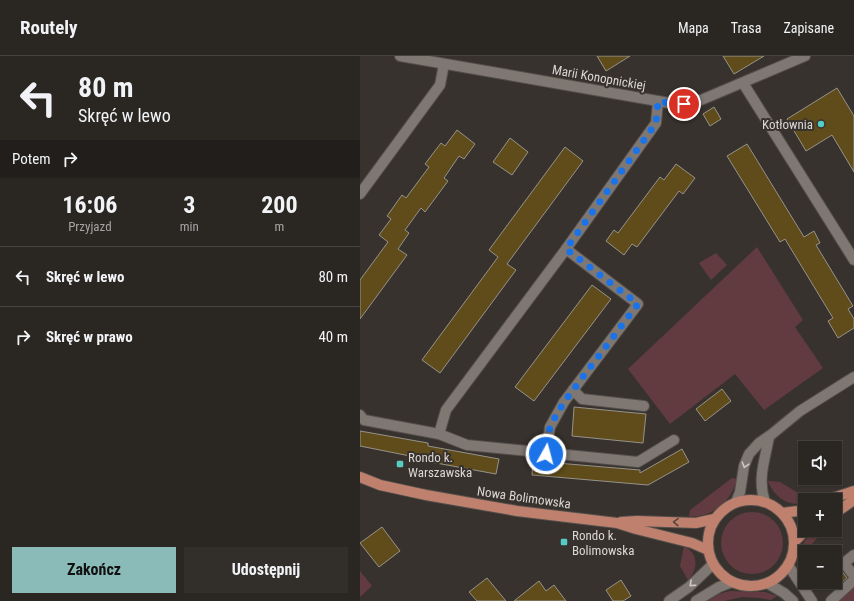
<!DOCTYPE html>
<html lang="pl">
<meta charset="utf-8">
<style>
body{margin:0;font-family:"Roboto Condensed",sans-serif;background:#322e2a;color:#f1f3f6;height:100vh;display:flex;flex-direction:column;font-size:15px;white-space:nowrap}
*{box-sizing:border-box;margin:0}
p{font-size:13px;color:#a5a5a5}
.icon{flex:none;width:22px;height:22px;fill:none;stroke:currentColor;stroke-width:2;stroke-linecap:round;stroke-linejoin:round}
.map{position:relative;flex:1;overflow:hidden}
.sheet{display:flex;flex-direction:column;background:#2a2622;width:360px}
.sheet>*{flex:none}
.hud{background:#2a2622;color:#f1f3f6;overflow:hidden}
.tools{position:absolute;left:438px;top:385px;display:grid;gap:8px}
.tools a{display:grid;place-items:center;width:44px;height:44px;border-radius:0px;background:#2a2622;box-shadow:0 1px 3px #0004,0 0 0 1px #464340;font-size:20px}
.pin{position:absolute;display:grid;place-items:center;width:34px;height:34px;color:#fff;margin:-17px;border:2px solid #fff;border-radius:50%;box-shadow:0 1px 4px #0007}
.me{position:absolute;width:44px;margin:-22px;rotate:7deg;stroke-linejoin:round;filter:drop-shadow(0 0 3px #0008)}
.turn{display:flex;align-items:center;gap:14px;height:84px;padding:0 12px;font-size:18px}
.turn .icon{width:52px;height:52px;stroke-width:2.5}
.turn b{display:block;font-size:28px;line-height:34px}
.then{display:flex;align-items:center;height:38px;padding:0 12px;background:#0003;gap:8px;font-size:15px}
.eta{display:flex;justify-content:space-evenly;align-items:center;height:68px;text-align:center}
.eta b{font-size:24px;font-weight:700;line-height:28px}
.cta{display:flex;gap:8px;margin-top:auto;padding:8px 12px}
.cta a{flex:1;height:46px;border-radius:0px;background:#8bbbb9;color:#111;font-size:16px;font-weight:700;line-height:46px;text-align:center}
.cta a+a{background:#322e2a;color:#f1f3f6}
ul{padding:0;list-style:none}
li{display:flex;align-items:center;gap:12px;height:60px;padding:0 12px;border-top:1px solid #464340}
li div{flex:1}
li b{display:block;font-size:15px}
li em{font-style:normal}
header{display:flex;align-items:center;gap:24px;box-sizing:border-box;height:56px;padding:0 20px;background:#2a2622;border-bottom:1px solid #464340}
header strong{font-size:19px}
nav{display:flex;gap:22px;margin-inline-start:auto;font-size:14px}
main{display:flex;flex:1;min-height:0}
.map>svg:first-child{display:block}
</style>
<header>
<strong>Routely</strong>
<nav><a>Mapa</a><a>Trasa</a><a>Zapisane</a></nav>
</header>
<main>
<section class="sheet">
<div class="hud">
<div class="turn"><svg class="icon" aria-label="left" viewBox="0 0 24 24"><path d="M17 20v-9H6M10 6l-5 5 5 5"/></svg><div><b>80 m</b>Skręć w lewo</div></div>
<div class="then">Potem<svg class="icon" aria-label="right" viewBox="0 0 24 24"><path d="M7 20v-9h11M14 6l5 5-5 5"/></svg></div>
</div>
<div class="eta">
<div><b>16:06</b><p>Przyjazd</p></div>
<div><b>3</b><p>min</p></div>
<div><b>200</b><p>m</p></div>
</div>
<ul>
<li><svg class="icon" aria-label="left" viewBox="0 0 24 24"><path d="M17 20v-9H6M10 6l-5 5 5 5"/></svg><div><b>Skręć w lewo</b></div><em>80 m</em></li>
<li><svg class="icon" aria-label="right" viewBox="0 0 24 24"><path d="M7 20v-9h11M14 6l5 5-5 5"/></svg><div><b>Skręć w prawo</b></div><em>40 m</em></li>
</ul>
<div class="cta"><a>Zakończ</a><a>Udostępnij</a></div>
</section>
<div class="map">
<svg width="494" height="545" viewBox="0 0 494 545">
<rect width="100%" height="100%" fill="#38322e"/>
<!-- green -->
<g fill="#613b40">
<path d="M397,191l46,73 -8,7 28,41 -59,42 -29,-36 -65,50 -42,-55z"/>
<path d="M356,197l11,12 -16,15 -12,-17z"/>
<path d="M372,422l5,1c-6,23 -24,38 -48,38l1,-7z"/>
<path d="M408,425l12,1 18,11 5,10c-16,4 -30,-8 -35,-22z"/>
<circle cx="392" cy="487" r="31"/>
<path d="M456,475l3,5 -14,16 -2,16 -2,5c-6,-16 0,-33 15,-42z"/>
<path d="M324,490c14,7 15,22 4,34l-8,-14z"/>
<path d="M0,515l12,15 -12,11z"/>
<path d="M494,529v16h-18z"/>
<path d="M370,535l35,1 12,4 -6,4 -12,-2 -17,-1 -18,4h-16l11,-7z"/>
</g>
<!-- building -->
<g fill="#5f4c1a" stroke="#96938b">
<path d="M237,0h33l-24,15z"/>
<path d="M363,0h41l-30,18z"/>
<path d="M477,32l17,28v56l-22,-37 -26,16 -19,-32z"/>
<path d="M354,51l7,12 -11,7 -7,-12z"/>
<path d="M97,74l18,14 -11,15 -5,-3 -15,22 4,3 -23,31 -4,-4 -16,22 4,3 -11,16 9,6 -47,64v-39l28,-38 -9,-7 12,-16 -4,-3 15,-21 4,3 23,-31 -4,-3 16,-21 4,3z"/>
<path d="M150,82l18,14 -16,23 -19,-13z"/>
<path d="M387,88l57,93 10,-6 6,12 -4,2 37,61 -5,3 6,10v9l-16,10 -10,-17 5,-3 -48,-79 -5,3 -53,-86z"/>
<path d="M205,91l18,14 -76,103 9,6 -76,103 -18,-13 76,-103 -9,-7z"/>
<path d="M316,108l19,14 -12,16 -4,-3 -42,56 -5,-3 -8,11 -18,-14 8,-11 4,3 42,-56 4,3z"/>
<path d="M232,229l19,14 -77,102 -19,-14z"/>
<path d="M362,333l9,12 -26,20 -9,-12z"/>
<path d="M214,351l72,7 -3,29 -71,-7z"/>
<path d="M0,375l68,12v3l71,13 -3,15 -71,-13v-2l-65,-13z"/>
<path d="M322,393l7,13 -41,23 -116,-10 1,-14 107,9v3z"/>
<path d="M22,471l18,24 -21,16 -19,-24z"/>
<path d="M475,506l12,16 -12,11z"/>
<path d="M127,522l19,23h-29l-8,-9z"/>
<path d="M261,524l10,16 -8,5h-10l-7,-11z"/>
<path d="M179,525l7,10 8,-6 12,16h-52z"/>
</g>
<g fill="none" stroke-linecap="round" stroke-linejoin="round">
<!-- minor casing -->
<g stroke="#544f4b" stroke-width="12">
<g id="minor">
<path d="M40,0l275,48 19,-1 111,-47"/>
<path d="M383,27l111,177"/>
<path d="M0,138l80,-109 4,-21"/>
<path d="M213,334l9,9 62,7"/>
<path d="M0,359l4,5 75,14 28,11 171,17 36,-22"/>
<path d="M79,378l7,-24 120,-161 90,-126 2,-22"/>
<path d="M186,398l4,-27 14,-25 74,-98 -72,-55"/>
<path d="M376,446l4,-10 4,-26 5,-12 10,-11 13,-9 28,-23 54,-34"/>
<path d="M405,446c-8,-23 0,-42 4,-65"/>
<path d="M494,499l-10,8 10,13"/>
<path d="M428,509l24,36"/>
<path d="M407,527l17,10 9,8"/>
<path d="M309,545l20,-14 24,-23"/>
<path d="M336,545l23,-14 13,-5"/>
<path d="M471,545l23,-21"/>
</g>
</g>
<!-- major casing -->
<g stroke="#544f4b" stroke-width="12">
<g id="major">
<path d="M0,421l20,8 46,10 91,16 100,12 19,6 56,14 16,7"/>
<circle cx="391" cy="487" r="43"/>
<path d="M467,444l27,-9"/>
<path d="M422,457l16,-2 7,-3"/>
<path d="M475,457l19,-13"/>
<path d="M261,466l16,-1 59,2 18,-4"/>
<path d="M434,486l12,-12"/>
</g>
</g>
<!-- minor -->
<use href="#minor" stroke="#7e7772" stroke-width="10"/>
<!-- major -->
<use href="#major" stroke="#bf816e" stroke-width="10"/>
</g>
<!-- one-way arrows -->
<defs><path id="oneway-chevron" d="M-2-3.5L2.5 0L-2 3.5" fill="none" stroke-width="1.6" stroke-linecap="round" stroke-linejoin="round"/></defs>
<g stroke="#cdc9c5">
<use href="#oneway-chevron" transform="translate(385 409) rotate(107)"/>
<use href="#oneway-chevron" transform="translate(332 528) rotate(138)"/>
</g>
<use stroke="#5a463e" href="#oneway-chevron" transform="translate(316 466) rotate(-178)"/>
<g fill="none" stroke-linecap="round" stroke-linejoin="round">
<!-- route -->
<path stroke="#1a73e8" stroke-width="7" stroke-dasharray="0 12.6" d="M186,398l4,-28 14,-24 74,-98 -72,-55 90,-126 2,-22 17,3h9"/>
</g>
<!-- markers -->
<g fill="#54cdc7" stroke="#38322e" stroke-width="1.5">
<circle cx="461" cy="68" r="4"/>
<rect x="36" y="404" width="8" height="8" rx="2"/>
<rect x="200" y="482" width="8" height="8" rx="2"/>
</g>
<g text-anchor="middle" stroke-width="4" stroke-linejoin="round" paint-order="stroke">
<!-- street labels -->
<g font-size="13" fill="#dbd7d4" stroke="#38322e">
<text transform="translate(239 21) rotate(10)" y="5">Marii Konopnickiej</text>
<text transform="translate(164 441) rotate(8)" y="5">Nowa Bolimowska</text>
</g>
<!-- poi labels -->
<g font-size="13" fill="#dbd7d4" stroke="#38322e" text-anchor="start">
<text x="453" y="73" text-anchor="end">Kotłownia</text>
<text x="48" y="406">Rondo k.<tspan x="48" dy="15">Warszawska</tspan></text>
<text x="212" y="484">Rondo k.<tspan x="212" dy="15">Bolimowska</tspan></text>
</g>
</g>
</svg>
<div class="tools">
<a><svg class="icon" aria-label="sound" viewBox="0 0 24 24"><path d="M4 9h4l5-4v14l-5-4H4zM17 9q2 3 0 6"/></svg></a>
<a>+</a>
<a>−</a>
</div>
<div class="pin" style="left:324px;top:48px;background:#d93025"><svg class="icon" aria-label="arrive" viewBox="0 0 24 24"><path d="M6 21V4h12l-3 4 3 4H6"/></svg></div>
<svg class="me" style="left:186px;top:398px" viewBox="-20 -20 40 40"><circle r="17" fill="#1a73e8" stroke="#fff" stroke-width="3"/><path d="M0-11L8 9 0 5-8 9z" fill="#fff"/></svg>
</div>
</main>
